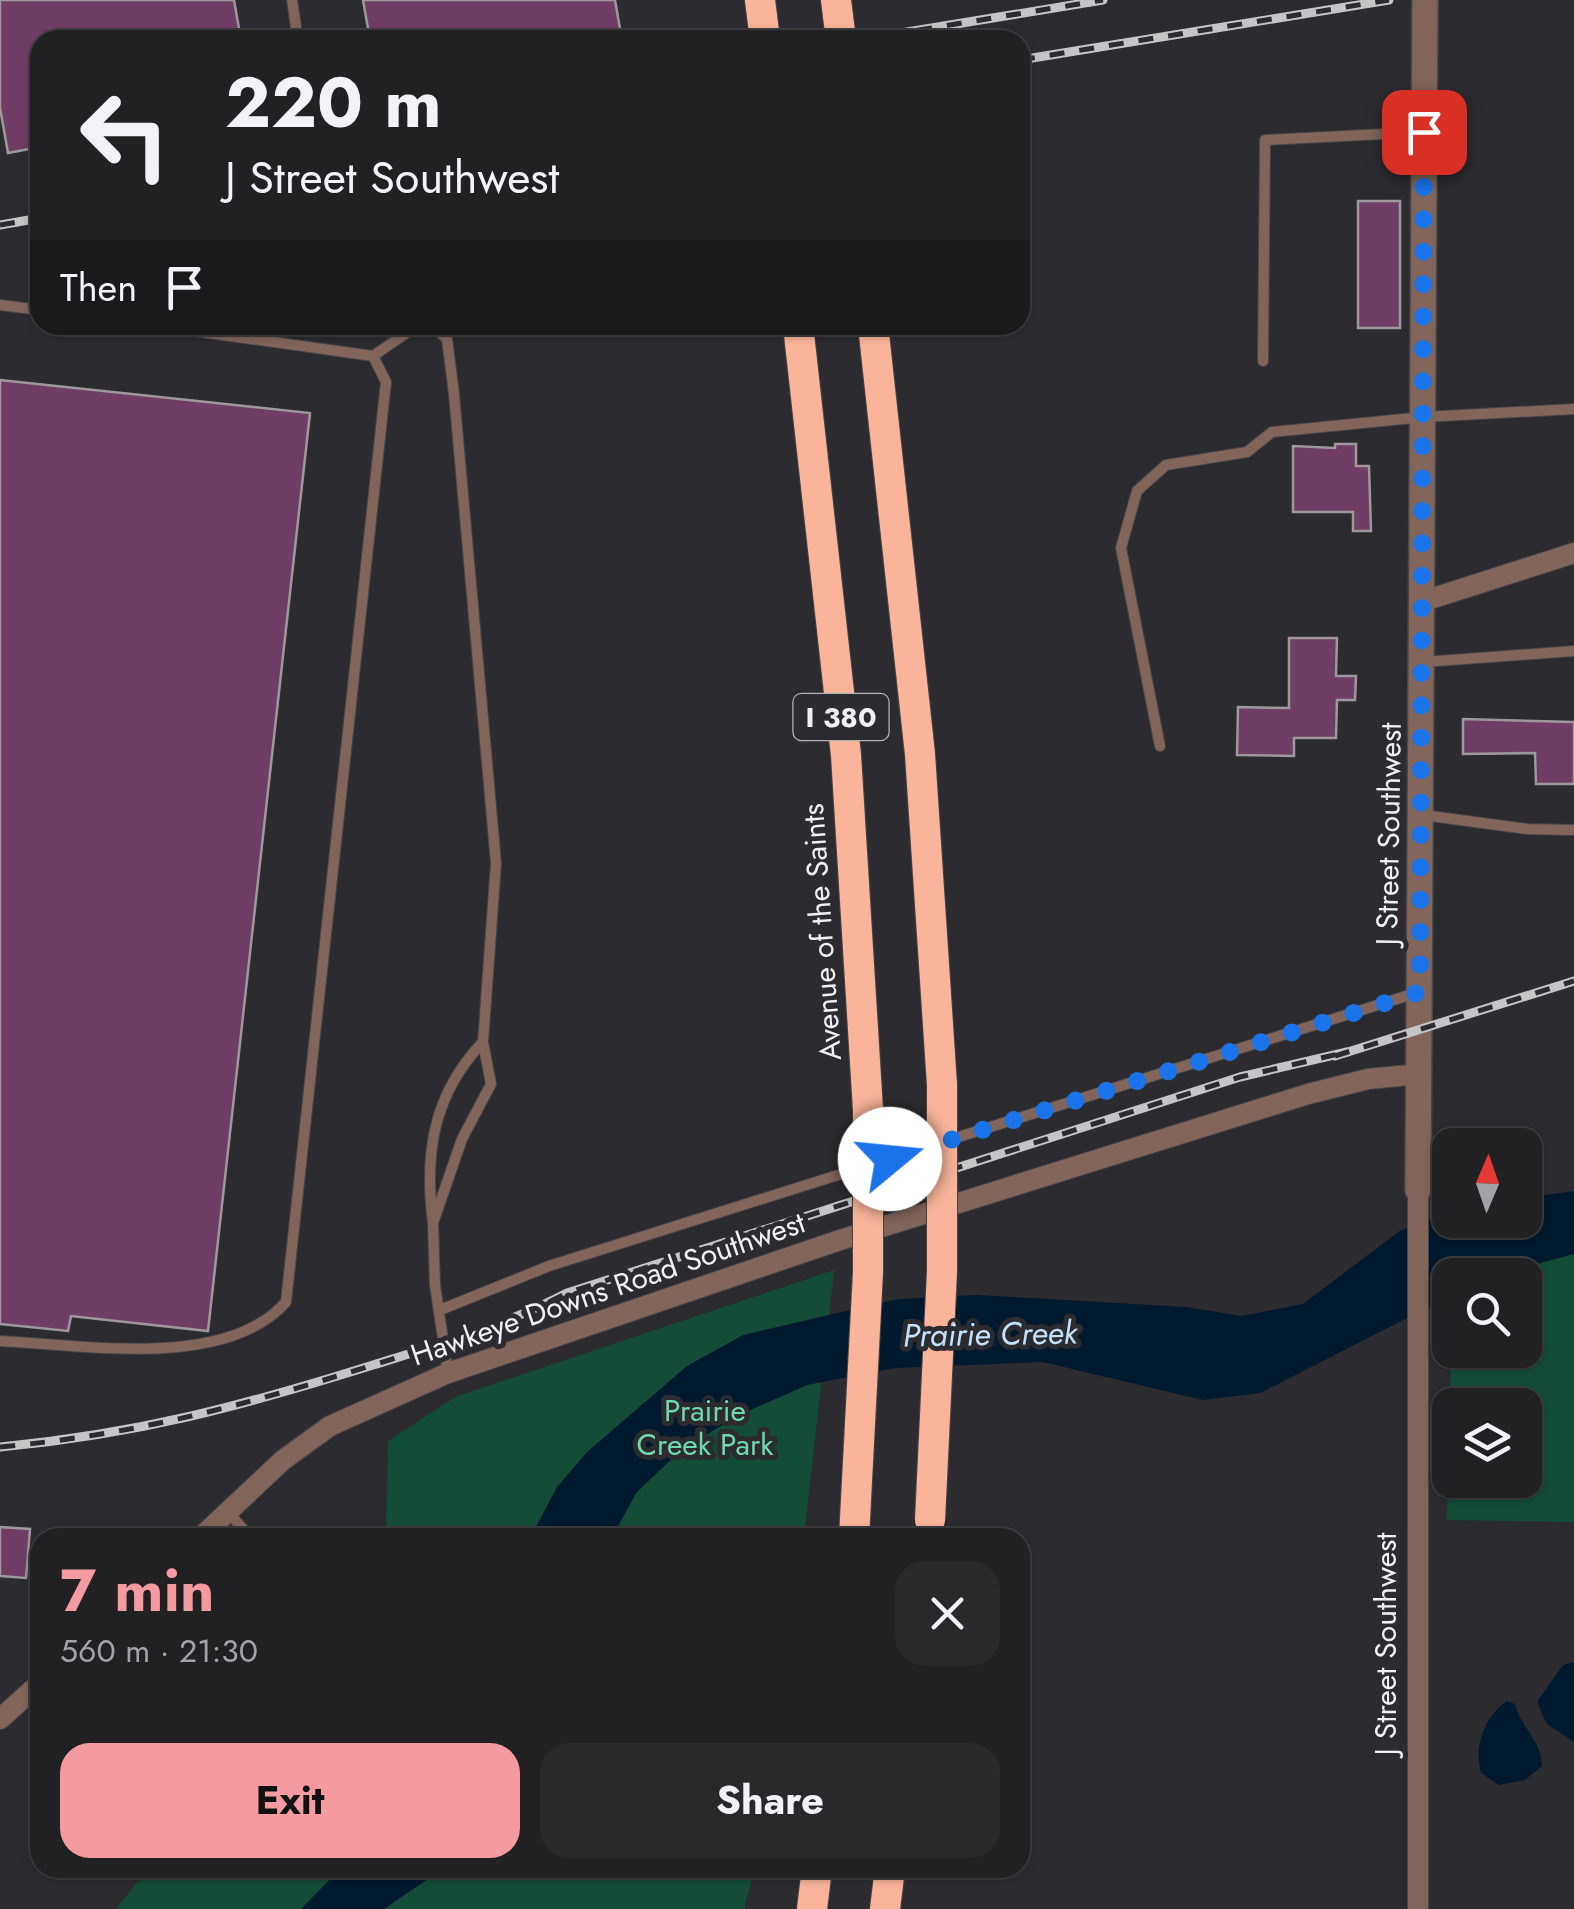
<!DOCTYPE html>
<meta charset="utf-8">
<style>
body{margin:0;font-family:Jost,sans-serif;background:#29282b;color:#f1f3f6;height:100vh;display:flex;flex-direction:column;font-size:38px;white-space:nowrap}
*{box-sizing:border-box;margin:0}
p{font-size:32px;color:#a2a3a6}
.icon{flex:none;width:55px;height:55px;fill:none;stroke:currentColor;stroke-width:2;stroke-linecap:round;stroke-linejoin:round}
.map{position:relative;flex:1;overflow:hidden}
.drawer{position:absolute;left:30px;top:1528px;width:1000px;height:350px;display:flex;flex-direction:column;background:#212023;border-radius:30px;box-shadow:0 2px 8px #0004,0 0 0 2px #3e3e41}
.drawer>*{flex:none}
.hud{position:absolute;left:30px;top:30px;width:1000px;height:305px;border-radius:30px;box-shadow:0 2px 8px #0004,0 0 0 2px #3e3e41;background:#212023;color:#f1f3f6;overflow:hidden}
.needle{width:65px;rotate:2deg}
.buttons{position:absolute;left:1432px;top:1128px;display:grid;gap:20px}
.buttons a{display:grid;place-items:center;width:110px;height:110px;border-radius:20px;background:#212023;box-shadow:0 2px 8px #0004,0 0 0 2px #3e3e41;font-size:50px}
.pin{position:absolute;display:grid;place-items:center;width:85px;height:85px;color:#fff;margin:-42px;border-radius:20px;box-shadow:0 5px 15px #0006}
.me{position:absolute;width:110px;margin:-55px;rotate:73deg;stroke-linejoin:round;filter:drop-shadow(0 0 8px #0008)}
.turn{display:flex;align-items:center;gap:35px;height:210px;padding:0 30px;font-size:45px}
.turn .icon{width:130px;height:130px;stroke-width:2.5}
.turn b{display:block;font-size:70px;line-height:85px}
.then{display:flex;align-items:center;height:95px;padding:0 30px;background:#0003;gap:20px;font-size:38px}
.round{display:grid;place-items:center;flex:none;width:105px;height:105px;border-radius:30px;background:#29282b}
.head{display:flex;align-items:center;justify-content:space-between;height:170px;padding:0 30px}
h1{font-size:60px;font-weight:700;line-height:75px;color:#f49aa1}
.cta{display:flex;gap:20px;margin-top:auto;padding:20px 30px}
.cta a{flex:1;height:115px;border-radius:30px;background:#f49aa1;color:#111;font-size:40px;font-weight:700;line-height:115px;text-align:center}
.cta a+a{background:#29282b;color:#f1f3f6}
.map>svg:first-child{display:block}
</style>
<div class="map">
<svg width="1574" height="1909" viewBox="0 0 1574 1909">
<rect width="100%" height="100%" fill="#2c2b2f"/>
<!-- green -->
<g fill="#134d38" fill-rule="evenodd">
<path d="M1574,1195v327l-127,-2 4,-170h74v-75h-72l72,-55zM1450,1405h75v75h-75z"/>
<path d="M834,1270l-30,267 -418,1 2,-97 67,-44z"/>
<path d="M190,1868h565l-11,41h-628l22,-28z"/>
</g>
<!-- water -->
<g fill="#00192d">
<path d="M1574,1191v63l-78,21h-46v21l-190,97 -57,7 -160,-38 -147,6 -89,17 -70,31 -57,35 -43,41 -25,45 -82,1 27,-51 30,-35 100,-86 56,-31 155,-36 79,-4 209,12 56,9 61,-12 98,-74 49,-17v7h75v-22z"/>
<path d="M1574,1662v80l-27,-18 -10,-22 26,-37z"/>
<path d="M1507,1701l8,3c6,24 27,38 27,62l-17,14 -26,5 -18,-12c-7,-27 3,-56 26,-72z"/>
<path d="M341,1868h103l-60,41h-83z"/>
</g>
<!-- building -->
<g fill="#703e65" stroke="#9d989b" stroke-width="2.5">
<path d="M0,0h234l7,40h-201v107l-32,6 -8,-45z"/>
<path d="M363,0h252l7,40h-252z"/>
<rect x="1358" y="201" width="42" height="127"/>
<path d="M0,380l310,33 -102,918 -137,-15 -3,15 -68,-7z"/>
<path d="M1335,444h21v22h13l2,65h-18v-19h-60v-66l42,2z"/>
<path d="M1289,638h48l-1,38h20l-1,24h-18l-1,38h-42v18l-57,-1 1,-48 51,1z"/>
<path d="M1463,719l111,3v62h-38l-1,-31 -72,1z"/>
<path d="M0,1527l30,2 -4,49 -26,-2z"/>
</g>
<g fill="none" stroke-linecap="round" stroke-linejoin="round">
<!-- service casing -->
<g stroke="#47464a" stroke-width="12">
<g id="service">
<path d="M292,0l6,40"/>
<path d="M0,305l40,5"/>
<path d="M432,325l15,14 7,55 42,469 -13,179 8,42 -29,55 -29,84c-9,-69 0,-129 50,-181"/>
<path d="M373,356l45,-31"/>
<path d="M1263,361l2,-221 158,-8"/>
<path d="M1423,662l151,-11"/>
<path d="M1160,746l-39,-198 16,-57 29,-26 81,-13 25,-20 151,-15 151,-8"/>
<path d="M1423,815l104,14 47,1"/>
<path d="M433,1223l2,62 13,88"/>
<path d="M440,1310l109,-44 870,-274"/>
<path d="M0,1341c84,4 226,29 286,-39l100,-920 -13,-26 -221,-31"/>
<path d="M228,1512l23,26"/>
</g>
</g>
<!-- minor casing -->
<g stroke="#47464a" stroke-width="22">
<g id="minor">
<path d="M1424,601l150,-48"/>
<path d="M200,1538l83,-78 47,-34 118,-53 392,-133 468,-146 60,-15 52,-5"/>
<path d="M0,1719l40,-36"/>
<path d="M1418,1909v-719"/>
</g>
</g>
<!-- tertiary casing -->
<g stroke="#47464a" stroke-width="28">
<path id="tertiary" d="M1418,1190l7,-1190"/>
</g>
<!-- motorway casing -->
<g stroke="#47464a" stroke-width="32">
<g id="motorway">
<path d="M760,0l5,40"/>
<path d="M836,0l5,40"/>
<path d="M798,325l48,430 22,355"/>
<path d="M873,325l47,429 22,331"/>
<path d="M812,1909l5,-41"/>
<path d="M885,1909l5,-41"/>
</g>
</g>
<!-- service -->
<use href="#service" stroke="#81655b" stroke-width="10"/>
<!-- minor -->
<use href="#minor" stroke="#81655b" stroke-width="20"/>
<!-- tertiary -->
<use href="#tertiary" stroke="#81655b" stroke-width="25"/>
<!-- motorway -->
<use href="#motorway" stroke="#f9b499" stroke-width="30"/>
<!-- rail casing -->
<g stroke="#c5c4c6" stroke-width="9">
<g id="rail">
<path d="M858,40l245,-40"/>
<path d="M1020,60l369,-60"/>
<path d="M0,225l40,-7"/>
<path d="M1335,1056l239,-75"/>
<path d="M0,1447c138,-13 242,-41 373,-82 68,-21 130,-39 194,-72l673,-216 107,-25"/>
</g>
</g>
<!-- rail -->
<use href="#rail" stroke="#2c2b2f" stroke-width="5" stroke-dasharray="15" stroke-linecap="butt"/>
<!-- motorway-bridge casing -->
<g stroke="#47464a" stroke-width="32" stroke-linecap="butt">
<g id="motorway-bridge">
<path d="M930,1520l12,-249v-186"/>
<path d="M854,1538l14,-266v-162"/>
</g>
</g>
<!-- motorway-bridge -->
<use href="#motorway-bridge" stroke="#f9b499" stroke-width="30"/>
</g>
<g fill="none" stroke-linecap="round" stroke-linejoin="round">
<!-- route -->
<path stroke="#1a73e8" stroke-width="18" stroke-dasharray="0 32.4" d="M890,1159l530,-167 4,-860"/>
</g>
<g text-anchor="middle" stroke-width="10" stroke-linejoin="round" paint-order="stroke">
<!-- shield labels -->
<rect fill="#2c2b2f" stroke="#b5b4b7" stroke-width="2.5" x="793.5" y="694" width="95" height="46" rx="8"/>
<g font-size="28" font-weight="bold" fill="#f0eff1">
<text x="841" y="727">I 380</text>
</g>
<!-- street labels -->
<g font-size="30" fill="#f0eff1" stroke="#2c2b2f">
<text transform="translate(1389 834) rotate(-89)" y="10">J Street Southwest</text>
<text transform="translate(822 932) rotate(-94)" y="10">Avenue of the Saints</text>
<text transform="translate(608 1289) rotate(-19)" y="10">Hawkeye Downs Road Southwest</text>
<text transform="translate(1386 1644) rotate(-90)" y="10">J Street Southwest</text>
</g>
<!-- park labels -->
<g font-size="30" fill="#6dd9ad" stroke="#2c2b2f">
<text x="705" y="1421">Prairie<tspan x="705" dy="34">Creek Park</tspan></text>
</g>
<!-- water labels -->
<g font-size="32" font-style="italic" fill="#c3e2fb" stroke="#2c2b2f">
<text transform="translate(990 1334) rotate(-1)" y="11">Prairie Creek</text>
</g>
</g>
</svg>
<div class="buttons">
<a><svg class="needle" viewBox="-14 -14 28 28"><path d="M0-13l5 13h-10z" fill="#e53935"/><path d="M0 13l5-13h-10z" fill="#a2a3a6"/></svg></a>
<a><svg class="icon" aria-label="search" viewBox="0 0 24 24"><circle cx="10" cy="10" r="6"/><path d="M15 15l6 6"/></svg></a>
<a><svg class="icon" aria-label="layers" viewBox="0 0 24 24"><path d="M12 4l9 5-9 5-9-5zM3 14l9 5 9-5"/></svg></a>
</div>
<div class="pin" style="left:1424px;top:132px;background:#d93025"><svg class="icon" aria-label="arrive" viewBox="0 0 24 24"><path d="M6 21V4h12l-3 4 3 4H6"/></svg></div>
<svg class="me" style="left:890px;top:1159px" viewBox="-20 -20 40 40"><circle r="19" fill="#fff"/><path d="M0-13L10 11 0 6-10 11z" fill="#1a73e8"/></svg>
<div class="hud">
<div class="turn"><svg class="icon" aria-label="left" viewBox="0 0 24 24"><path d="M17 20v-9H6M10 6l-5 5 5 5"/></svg><div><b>220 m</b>J Street Southwest</div></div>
<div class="then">Then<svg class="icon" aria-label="arrive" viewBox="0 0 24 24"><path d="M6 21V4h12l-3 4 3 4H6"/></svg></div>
</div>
<section class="drawer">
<div class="head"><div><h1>7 min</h1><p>560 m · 21:30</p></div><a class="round"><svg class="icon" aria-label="close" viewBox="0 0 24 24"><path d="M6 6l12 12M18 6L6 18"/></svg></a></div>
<div class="cta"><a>Exit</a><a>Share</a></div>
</section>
</div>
